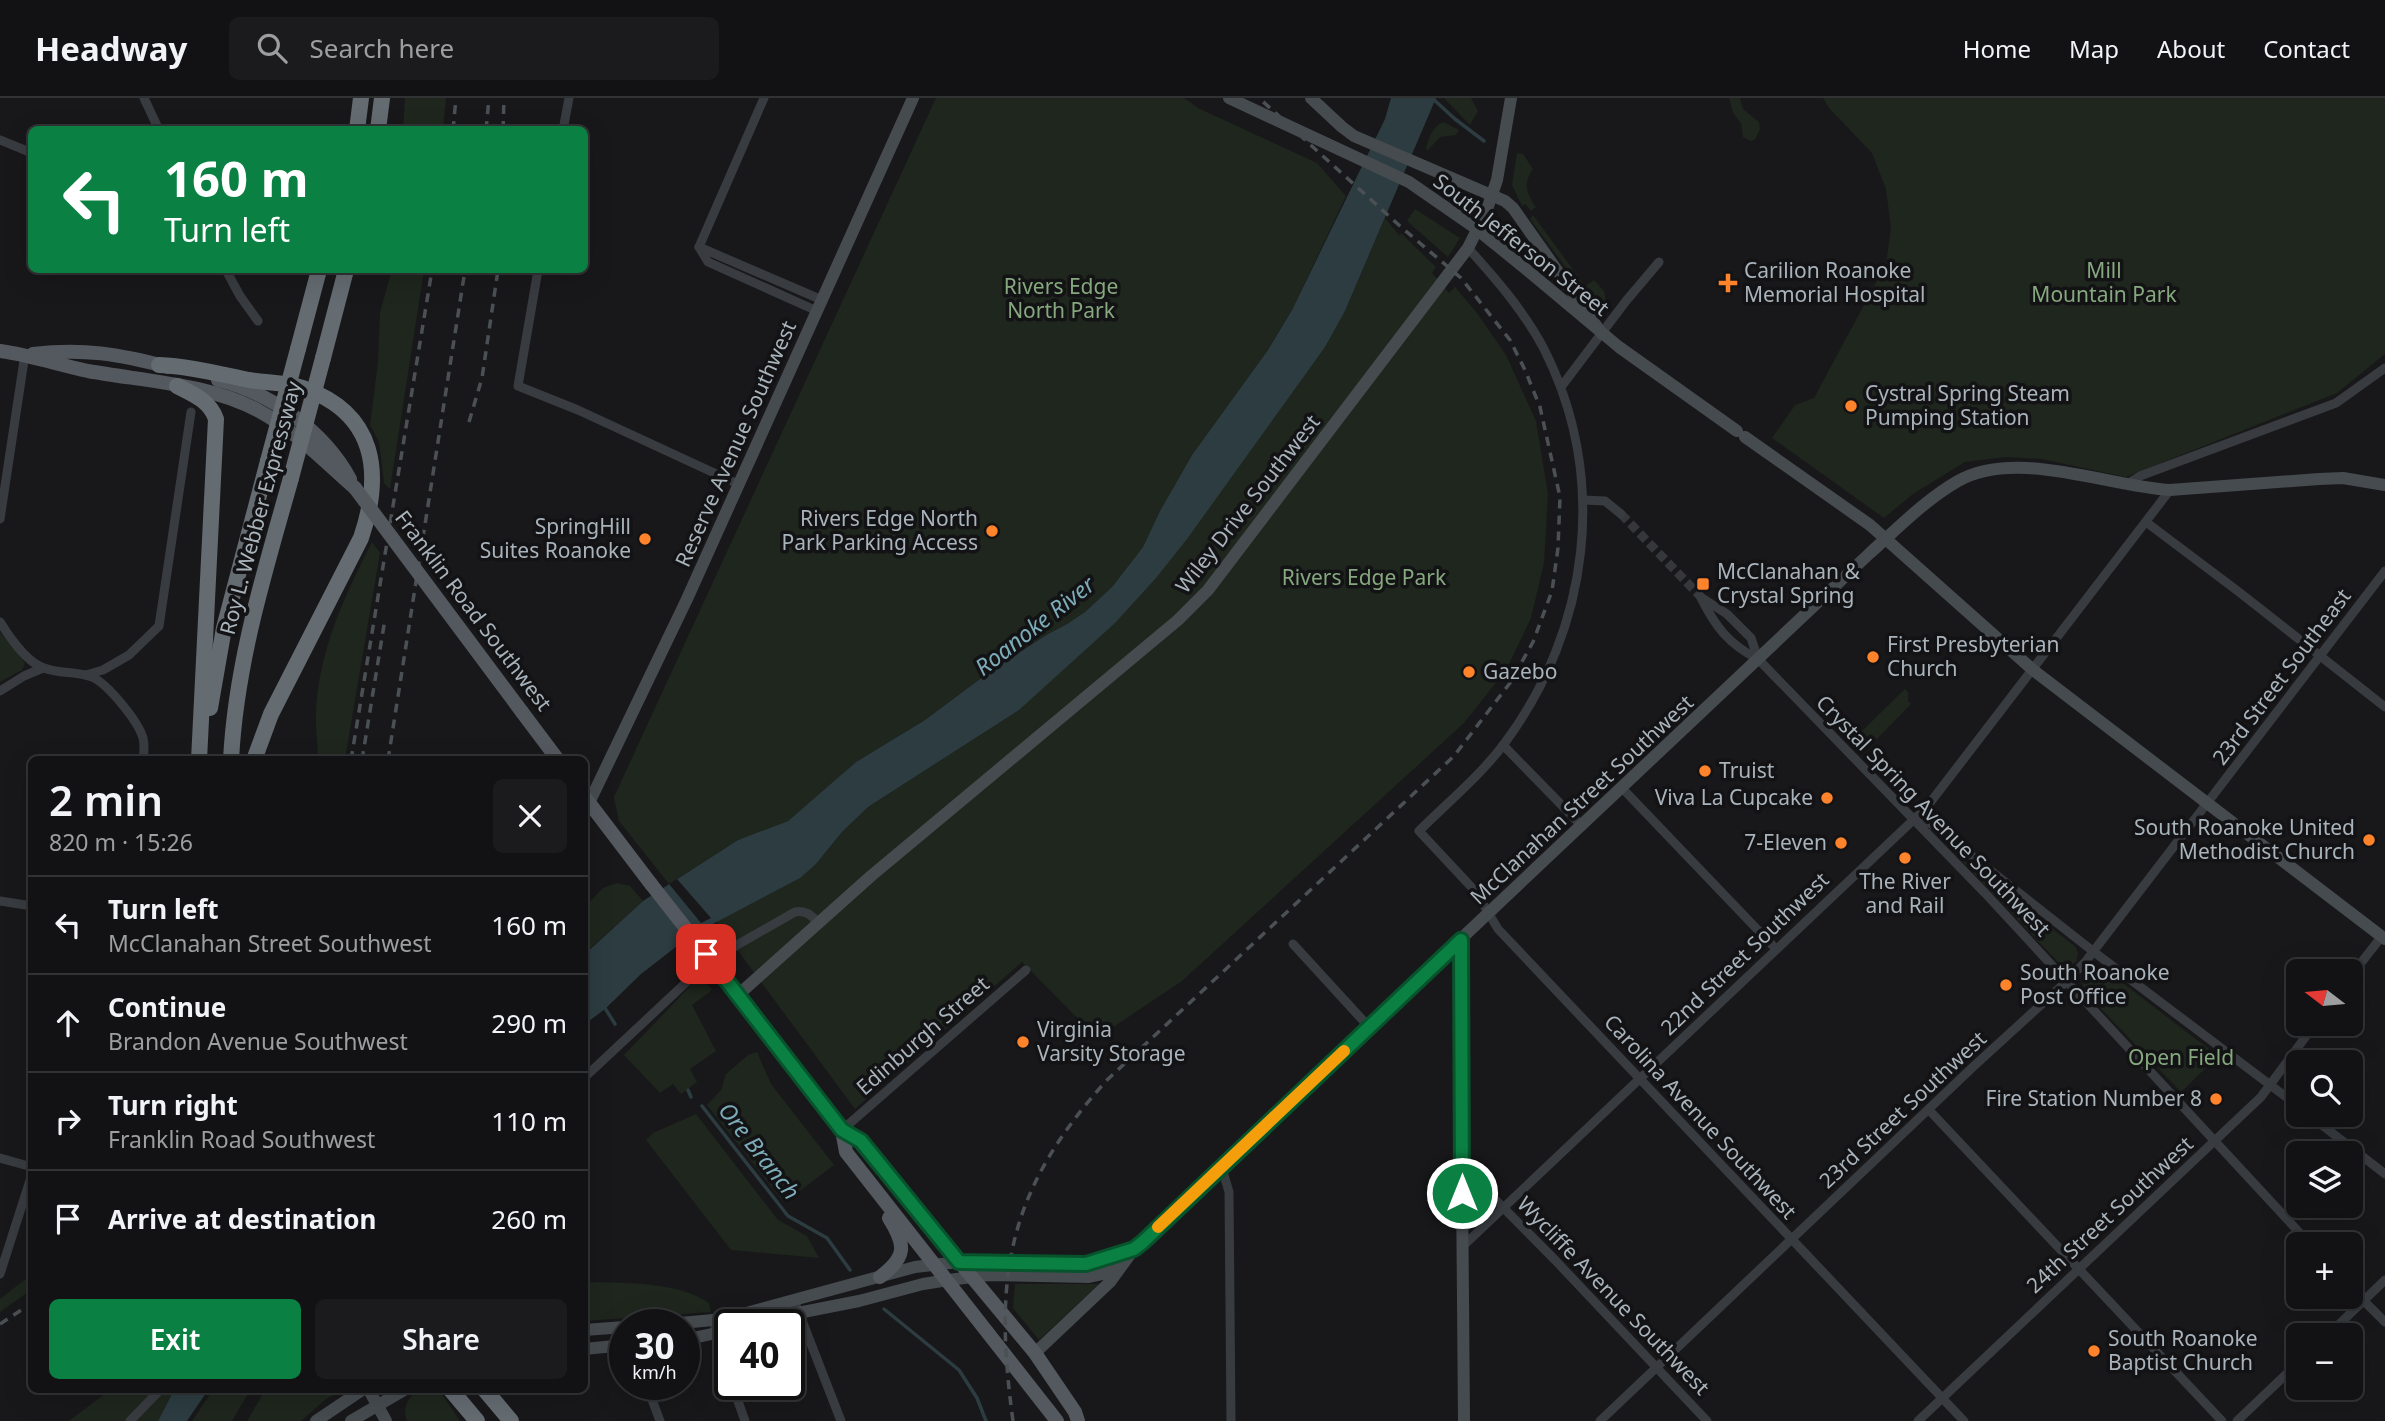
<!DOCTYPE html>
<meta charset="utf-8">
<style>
body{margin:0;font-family:"Noto Sans",sans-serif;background:#1b1b1d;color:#f1f3f6;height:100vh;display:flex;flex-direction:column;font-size:26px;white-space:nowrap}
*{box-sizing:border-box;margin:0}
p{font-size:23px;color:#9c9ea0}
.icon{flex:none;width:38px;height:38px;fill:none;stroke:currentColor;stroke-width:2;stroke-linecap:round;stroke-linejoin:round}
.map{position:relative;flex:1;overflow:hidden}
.drawer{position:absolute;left:28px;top:658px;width:560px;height:637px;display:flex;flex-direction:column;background:#121214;border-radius:10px;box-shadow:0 7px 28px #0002,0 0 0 2px #313234}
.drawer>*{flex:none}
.hud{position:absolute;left:28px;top:28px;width:560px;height:147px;border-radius:10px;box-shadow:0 7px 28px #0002,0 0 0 2px #313234;background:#0b8043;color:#fff;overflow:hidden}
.needle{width:46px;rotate:286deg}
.controls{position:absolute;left:2286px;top:861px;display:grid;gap:14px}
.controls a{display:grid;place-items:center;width:77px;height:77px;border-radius:10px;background:#121214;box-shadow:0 7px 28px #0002,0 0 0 2px #313234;font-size:35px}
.speed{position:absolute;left:609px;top:1211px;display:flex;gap:14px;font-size:35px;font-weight:700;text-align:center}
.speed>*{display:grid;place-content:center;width:91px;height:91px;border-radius:50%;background:#121214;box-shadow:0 7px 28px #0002,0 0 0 2px #313234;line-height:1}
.speed small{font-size:18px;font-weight:400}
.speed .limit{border:4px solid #111;border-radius:10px;background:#fff;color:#111}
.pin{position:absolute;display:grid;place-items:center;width:60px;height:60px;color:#fff;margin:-30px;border-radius:14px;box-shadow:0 4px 10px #0006}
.me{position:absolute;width:77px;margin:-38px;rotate:0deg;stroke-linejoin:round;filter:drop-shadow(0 0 5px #0008)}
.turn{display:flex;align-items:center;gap:24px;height:147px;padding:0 21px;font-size:32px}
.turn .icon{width:91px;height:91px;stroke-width:2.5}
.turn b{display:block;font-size:49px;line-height:60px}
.round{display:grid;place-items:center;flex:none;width:74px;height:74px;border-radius:10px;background:#1b1b1d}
.headline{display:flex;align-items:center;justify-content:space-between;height:119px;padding:0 21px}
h1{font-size:42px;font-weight:600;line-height:52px}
.action{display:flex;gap:14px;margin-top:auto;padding:14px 21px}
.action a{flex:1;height:80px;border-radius:10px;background:#0b8043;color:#fff;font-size:28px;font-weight:600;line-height:80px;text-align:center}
.action a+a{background:#1b1b1d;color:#f1f3f6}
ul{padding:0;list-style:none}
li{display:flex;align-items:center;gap:21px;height:98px;padding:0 21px;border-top:2px solid #313234}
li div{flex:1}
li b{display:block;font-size:26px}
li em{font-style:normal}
header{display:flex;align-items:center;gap:42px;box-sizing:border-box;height:98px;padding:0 35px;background:#121214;border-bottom:2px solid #313234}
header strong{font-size:33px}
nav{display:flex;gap:38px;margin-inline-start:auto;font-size:24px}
.search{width:490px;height:63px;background:#1b1b1d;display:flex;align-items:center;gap:18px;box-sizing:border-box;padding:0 24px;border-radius:10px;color:#9c9ea0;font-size:26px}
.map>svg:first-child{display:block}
</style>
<header>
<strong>Headway</strong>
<div class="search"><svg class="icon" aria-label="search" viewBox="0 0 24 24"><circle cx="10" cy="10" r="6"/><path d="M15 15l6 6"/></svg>Search here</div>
<nav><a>Home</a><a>Map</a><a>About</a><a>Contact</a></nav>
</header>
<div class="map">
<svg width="2385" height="1323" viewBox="0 0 2385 1323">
<rect width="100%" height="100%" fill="#18181a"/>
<!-- green -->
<g fill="#1e261d">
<path d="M405,0h41l-3,31h-40z"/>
<path d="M936,0h248l14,10 119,55 29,33 -54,114 -24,40 -76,105 -32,56 -17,36 -31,40 -27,25 -18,12 -19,10 -56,36 -67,50 -69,42 -68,59 -50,19 -69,44 -50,-63 -5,-24z"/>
<path d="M1444,0h27l7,13 -8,14z"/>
<path d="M1729,0h11l3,11 16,13 1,7 -5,10 -4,2 -8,-4 -2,-14 -8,-10z"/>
<path d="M1823,0h562v256l-48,39 -211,84 -85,-18 -36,-2 -40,5 -52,32 -29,24 -112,-80 23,-33 19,-7 72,-134 5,-36 -5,-39 -14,-36 -43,-45z"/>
<path d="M1443,24l16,8 -3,5 -16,2 -12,13 -2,-1c2,-10 6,-22 17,-27z"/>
<path d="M1517,55l6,1 10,15c-10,15 -7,23 3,38l-5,4 -6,-7 -3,2 -10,-21z"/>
<path d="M1415,111l45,29 -12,19 -41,-36z"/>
<path d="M1533,117l52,71 9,-6 10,11 2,9 -4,7h-6l-7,-8 -59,-80z"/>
<path d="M1385,120l15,18 1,-3 35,34 -4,6 17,20 6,-6 22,26 29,42 30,66 12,73 -4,69 -13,55 -25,52 -42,53 -282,258 -85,57 -75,-76 -167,147 -139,-188 100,-57 26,-32 26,-25 151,-97 326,-399z"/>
<path d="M392,172h32l-34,219 -6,-6 -5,-41 -9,-17 8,-63 2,-50z"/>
<path d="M372,444l8,11 -35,206h-27c0,-16 -3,-32 -2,-48 3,-61 29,-116 56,-169z"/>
<path d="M0,534l25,31 -3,7 -22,12z"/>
<path d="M1905,591l3,3v9l3,3 -38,39 -11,-12z"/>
<path d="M1938,738l21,21 117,90 2,7 -2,8 -8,4 -9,-3z"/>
<path d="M617,785l13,3 13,15 -58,52v-46l18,-19z"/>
<path d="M2096,869l11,4 111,85 -37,36 -97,-101c-5,-11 1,-21 12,-24z"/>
<path d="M701,877l11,15 -20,15 24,46 -26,18 7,13 -16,12 -8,-10 -13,9 -36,-38z"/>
<path d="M757,954l14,32 63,81 -50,38 -77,-98 14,-15 5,-16 22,-19z"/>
<path d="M696,1016l82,106 29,16 12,22 -88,-8 -85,-110 7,-7z"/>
<path d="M31,1177v15l-31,22v-13z"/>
<path d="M585,1184c38,1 92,-1 124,21l2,9 -126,9z"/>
<path d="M1015,1186h84l-60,56 -26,-32z"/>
<path d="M110,1292h64l-16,31h-89z"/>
<path d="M213,1292h37l-18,31h-40z"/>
<path d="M265,1292h78l-17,9 -25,22h-54z"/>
<path d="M419,1292h20l21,31h-53c-5,-13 1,-25 12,-31z"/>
</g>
<!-- water -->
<g fill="#2c3c40">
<path d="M1391,0h45l-91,213 -20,36 -138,192 -31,39 -41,45 -96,87 -151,97 -26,25 -26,32 -16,14 -110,58 -49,38 -36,35 -20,15v-70l58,-53 95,-61 50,-19 68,-59 69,-42 67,-50 56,-36 19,-10 18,-12 27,-25 31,-40 17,-36 32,-56 76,-105 24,-40 93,-191z"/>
<path d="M174,1292h34l-21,31h-29z"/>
</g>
<!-- pier -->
<path fill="#18181a" d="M677,781l34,39 -10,5 -32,-39z"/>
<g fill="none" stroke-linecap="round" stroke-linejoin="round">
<!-- stream -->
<g stroke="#2c3c40" stroke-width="3.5">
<path d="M1432,0l23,21 29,22"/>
<path d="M603,907l12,19"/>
<path d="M688,992l3,7"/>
<path d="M702,1008l86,110 39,22 23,32"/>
<path d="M884,1211l75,61 18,28 9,23"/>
</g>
<!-- street-tunnel -->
<path stroke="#35373a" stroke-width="9" stroke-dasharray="9 4.5" stroke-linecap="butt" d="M1621,416l79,82"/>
<!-- street -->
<g stroke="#383b40" stroke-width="9">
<path d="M144,0l15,32"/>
<path d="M563,32l6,-32"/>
<path d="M0,42l32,13"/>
<path d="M699,149l65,-149"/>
<path d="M699,149l9,15 109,49"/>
<path d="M699,149l123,53"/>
<path d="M1468,150c28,31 56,63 76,101 65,129 46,280 -40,395 -24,32 -57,59 -85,87l57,61 22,37 466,492"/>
<path d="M226,172l14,26 18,25"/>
<path d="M538,172l-20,116 60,24 160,74"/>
<path d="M1561,289l65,-86 33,-39"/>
<path d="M2127,386l13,-8 196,-73 49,-35"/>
<path d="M1583,402l22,1 16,13"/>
<path d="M0,421l25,-165"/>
<path d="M2146,424l93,70 146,115"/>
<path d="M1700,498c15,30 28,48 58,63l227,234 325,351"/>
<path d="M1702,500l25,16 24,24 7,21"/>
<path d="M0,524c10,16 26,40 44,46 15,6 33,3 48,9 16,7 46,44 51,61 2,8 1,14 0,22"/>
<path d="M86,577l17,-5 26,-15 30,-29 32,-214"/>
<path d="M0,593l24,-15 19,-8"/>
<path d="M1503,647l79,81"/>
<path d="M1622,690l154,161"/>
<path d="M1913,722l7,-1 10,4 164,129 204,154"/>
<path d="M0,803l32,5"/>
<path d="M1293,846l76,83"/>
<path d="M2350,879l32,-41"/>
<path d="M584,980l109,-102 44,-31 58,-33c11,-2 16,3 24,11"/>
<path d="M1929,1012l293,311"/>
<path d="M2309,1017l76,59"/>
<path d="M842,1032l184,-160"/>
<path d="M0,1060l32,9"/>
<path d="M1462,1068l94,95 151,160"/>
<path d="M1218,1070l6,7 5,17 2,229"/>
<path d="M1463,1148l463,-438 244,-318"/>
<path d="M0,1176l32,-100"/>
<path d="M2350,1189l35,35"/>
<path d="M794,1202l47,121"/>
<path d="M715,1222v14l15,42"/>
<path d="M2328,1237l57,-55"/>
<path d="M732,1286l13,37"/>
<path d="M647,1288l13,35"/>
<path d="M130,1323l30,-31"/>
<path d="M1600,1323l374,-355 93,-85 19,-20 299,-390"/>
<path d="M1918,1323l343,-324 54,-73"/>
<path d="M2237,1323l61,-58"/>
</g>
<!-- secondary -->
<g stroke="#464b50" stroke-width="12">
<path d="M1311,0l31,29 12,9 151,65 8,7 89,126"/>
<path d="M1521,167l98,82 118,84"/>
<path d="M1745,339l125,88 163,145 352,269"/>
<path d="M589,705l98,-204 226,-501"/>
<path d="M1460,842l4,481"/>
<path d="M738,897l133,-119 307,-256 30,-30 260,-342 18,-36 11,-32 14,-82"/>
<path d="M659,1227l65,-6 191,-52 44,-5 127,2 48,-15"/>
<path d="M752,1227l46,-12 61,-12 64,-17 25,-4 41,-5 100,2 14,-3 17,-14"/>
<path d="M584,1232l41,-3"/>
<path d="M684,1242l46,-10"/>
<path d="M584,1251l41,-4"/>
<path d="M1035,1255l75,-71 24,-33 84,-81 652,-615c28,-25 55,-53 88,-72 57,-33 149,5 212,9l149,-11 24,-1 42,7"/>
<path d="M369,1292l17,31"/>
<path d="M316,1323l46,-31"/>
<path d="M351,1323l53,-31"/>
</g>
<!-- primary -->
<g stroke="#54595f" stroke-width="14">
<path d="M0,253c30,4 59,14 88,20 55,10 123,13 171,40 37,20 65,50 96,77"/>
<path d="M33,256c50,-6 86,0 135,13"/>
<path d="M218,282c53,13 106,51 132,99"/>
<path d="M522,614l36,48"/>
<path d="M584,698l67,88"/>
<path d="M721,875l121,157 19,11 76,94 98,118 40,59 3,9"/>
<path d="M842,1032l4,22 211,269"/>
<path d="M880,1179c27,-20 26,-32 9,-59"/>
</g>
<!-- highway -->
<g stroke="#646b71" stroke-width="16">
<path d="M357,32l4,-32"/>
<path d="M378,32l4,-32"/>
<path d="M298,251l21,-79"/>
<path d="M323,260l23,-88"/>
<path d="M159,267c30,1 60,9 90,15 18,3 36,2 54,8 73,25 80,85 58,150l-90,176 -17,46"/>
<path d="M177,288c16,8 33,15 39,33l-17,341"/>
<path d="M210,610l14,-80 44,-167"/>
<path d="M231,662c5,-98 34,-189 60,-282"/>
<path d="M451,1292l26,31"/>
<path d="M485,1292l26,31"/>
</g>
<!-- rail -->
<g stroke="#4b5055" stroke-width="3.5" stroke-dasharray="9 7" stroke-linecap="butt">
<path d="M453,32l3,-32"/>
<path d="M486,32l3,-32"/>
<path d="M503,32l1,-32"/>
<path d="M469,324l13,-44 16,-108"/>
<path d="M351,662l81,-490"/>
<path d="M362,662l23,-141"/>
<path d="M388,662l77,-490"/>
<path d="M0,1226l32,-21"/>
<path d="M1013,1323c-20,-145 -6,-230 94,-341l347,-324 56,-73 23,-41 19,-51 6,-43 2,-51 -20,-90 -15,-37 -15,-30 -49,-62 -60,-51 -142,-129"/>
</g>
<!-- secondary-bridge -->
<path stroke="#464b50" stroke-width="12" d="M1229,0l180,84 65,45 47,38"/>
<!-- primary-bridge -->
<g stroke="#54595f" stroke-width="14">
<path d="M355,390l167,224"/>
<path d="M651,786l70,89"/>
</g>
<!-- highway-bridge -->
<g stroke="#646b71" stroke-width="16">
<path d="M268,363l30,-112"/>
<path d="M291,380l32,-120"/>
</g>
</g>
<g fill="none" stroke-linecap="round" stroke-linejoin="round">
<!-- route casing -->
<g stroke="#07532c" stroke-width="18">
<path id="route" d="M706,856l136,176 19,11 98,121 127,2 48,-15 9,-7 318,-302 1,253"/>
</g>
<!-- route -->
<use href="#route" stroke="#0b8043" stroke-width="12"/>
<!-- slow -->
<path stroke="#f59e0b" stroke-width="12" d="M1158,1129l186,-176"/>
</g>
<!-- markers -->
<g fill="#ff832b" stroke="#131315" stroke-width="2.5">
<path d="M1724.5 174.5h7v7h7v7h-7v7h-7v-7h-7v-7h7z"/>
<circle cx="1851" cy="308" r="7"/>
<circle cx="992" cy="433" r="7"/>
<circle cx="645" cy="441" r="7"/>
<rect x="1696" y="479" width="14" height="14" rx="3.5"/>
<circle cx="1873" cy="559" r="7"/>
<circle cx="1469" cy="574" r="7"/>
<circle cx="1705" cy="673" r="7"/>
<circle cx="1827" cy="700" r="7"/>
<circle cx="2369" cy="742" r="7"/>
<circle cx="1841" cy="745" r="7"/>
<circle cx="1905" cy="760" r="7"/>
<circle cx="2006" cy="887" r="7"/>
<circle cx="1023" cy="944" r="7"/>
<circle cx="2216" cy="1001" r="7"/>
<circle cx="2094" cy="1253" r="7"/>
</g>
<g text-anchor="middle" stroke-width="7" stroke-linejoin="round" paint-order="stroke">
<!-- street labels -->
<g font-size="21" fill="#a9b3bb" stroke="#131315">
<text transform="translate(1521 147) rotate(38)" y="7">South Jefferson Street</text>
<text transform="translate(736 346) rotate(-66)" y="7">Reserve Avenue Southwest</text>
<text transform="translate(1248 406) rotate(-52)" y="7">Wiley Drive Southwest</text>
<text transform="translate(261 410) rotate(-75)" y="7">Roy L. Webber Expressway</text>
<text transform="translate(473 513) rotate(53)" y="7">Franklin Road Southwest</text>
<text transform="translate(2282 579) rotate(-53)" y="7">23rd Street Southeast</text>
<text transform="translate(1582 702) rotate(-43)" y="7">McClanahan Street Southwest</text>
<text transform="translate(1933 718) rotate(46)" y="7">Crystal Spring Avenue Southwest</text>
<text transform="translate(1745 856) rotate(-44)" y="7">22nd Street Southwest</text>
<text transform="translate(923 938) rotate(-41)" y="7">Edinburgh Street</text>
<text transform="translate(1903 1012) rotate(-43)" y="7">23rd Street Southwest</text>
<text transform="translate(1700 1019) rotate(47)" y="7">Carolina Avenue Southwest</text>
<text transform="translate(2110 1117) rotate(-43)" y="7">24th Street Southwest</text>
<text transform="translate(1613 1198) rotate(46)" y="7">Wycliffe Avenue Southwest</text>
</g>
<!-- poi labels -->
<g font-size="21" fill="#a9b3bb" stroke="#131315" text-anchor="start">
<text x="1744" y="180">Carilion Roanoke<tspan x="1744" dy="24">Memorial Hospital</tspan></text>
<text x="1865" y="303">Cystral Spring Steam<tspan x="1865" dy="24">Pumping Station</tspan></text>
<text x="978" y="428" text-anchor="end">Rivers Edge North<tspan x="978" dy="24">Park Parking Access</tspan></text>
<text x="631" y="436" text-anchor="end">SpringHill<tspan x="631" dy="24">Suites Roanoke</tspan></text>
<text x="1717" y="481">McClanahan &amp;<tspan x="1717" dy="24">Crystal Spring</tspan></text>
<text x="1887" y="554">First Presbyterian<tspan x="1887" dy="24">Church</tspan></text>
<text x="1483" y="581">Gazebo</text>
<text x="1719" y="680">Truist</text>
<text x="1813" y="707" text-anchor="end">Viva La Cupcake</text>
<text x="2355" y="737" text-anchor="end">South Roanoke United<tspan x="2355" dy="24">Methodist Church</tspan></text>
<text x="1827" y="752" text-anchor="end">7-Eleven</text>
<text x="1905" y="791" text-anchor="middle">The River<tspan x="1905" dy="24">and Rail</tspan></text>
<text x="2020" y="882">South Roanoke<tspan x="2020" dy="24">Post Office</tspan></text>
<text x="1037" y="939">Virginia<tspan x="1037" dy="24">Varsity Storage</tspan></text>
<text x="2202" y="1008" text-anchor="end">Fire Station Number 8</text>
<text x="2108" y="1248">South Roanoke<tspan x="2108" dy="24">Baptist Church</tspan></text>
</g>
<!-- park labels -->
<g font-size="21" fill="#86a87e" stroke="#131315">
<text x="2104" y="180">Mill<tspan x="2104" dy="24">Mountain Park</tspan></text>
<text x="1061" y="196">Rivers Edge<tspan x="1061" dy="24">North Park</tspan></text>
<text x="1364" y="487">Rivers Edge Park</text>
<text x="2181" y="967">Open Field</text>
</g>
<!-- water labels -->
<g font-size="23" font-style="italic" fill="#7dacb9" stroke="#131315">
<text transform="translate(1035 528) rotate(-38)" y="8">Roanoke River</text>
<text transform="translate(759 1053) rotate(52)" y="8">Ore Branch</text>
</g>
</g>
</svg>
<div class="controls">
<a><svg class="needle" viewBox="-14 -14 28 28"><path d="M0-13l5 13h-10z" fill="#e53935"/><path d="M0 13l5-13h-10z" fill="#9c9ea0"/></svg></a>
<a><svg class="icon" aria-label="search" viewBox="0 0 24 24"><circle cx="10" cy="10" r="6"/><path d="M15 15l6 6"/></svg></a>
<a><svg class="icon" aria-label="layers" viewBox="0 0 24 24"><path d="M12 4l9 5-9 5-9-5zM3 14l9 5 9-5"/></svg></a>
<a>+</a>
<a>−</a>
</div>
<div class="speed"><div>30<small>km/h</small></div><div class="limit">40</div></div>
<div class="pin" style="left:706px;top:856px;background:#d93025"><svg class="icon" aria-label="arrive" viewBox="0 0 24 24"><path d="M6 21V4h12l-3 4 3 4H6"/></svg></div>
<svg class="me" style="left:1462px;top:1095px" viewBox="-20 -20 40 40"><circle r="17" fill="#0b8043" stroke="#fff" stroke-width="3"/><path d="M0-11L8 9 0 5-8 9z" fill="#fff"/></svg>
<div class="hud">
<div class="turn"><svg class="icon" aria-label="left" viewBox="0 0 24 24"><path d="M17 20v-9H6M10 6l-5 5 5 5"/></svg><div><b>160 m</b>Turn left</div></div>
</div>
<section class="drawer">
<div class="headline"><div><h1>2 min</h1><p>820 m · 15:26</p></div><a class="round"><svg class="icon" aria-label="close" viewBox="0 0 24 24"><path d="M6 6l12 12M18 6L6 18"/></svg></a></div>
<ul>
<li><svg class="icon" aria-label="left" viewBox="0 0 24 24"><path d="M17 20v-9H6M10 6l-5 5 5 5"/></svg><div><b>Turn left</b><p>McClanahan Street Southwest</p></div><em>160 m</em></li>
<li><svg class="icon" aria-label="ahead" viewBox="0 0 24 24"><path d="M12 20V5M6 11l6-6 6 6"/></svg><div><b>Continue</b><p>Brandon Avenue Southwest</p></div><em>290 m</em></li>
<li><svg class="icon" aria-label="right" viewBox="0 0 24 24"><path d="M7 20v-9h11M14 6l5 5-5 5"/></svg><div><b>Turn right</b><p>Franklin Road Southwest</p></div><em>110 m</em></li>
<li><svg class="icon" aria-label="arrive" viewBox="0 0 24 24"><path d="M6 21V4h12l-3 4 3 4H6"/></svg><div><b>Arrive at destination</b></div><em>260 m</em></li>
</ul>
<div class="action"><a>Exit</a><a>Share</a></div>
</section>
</div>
